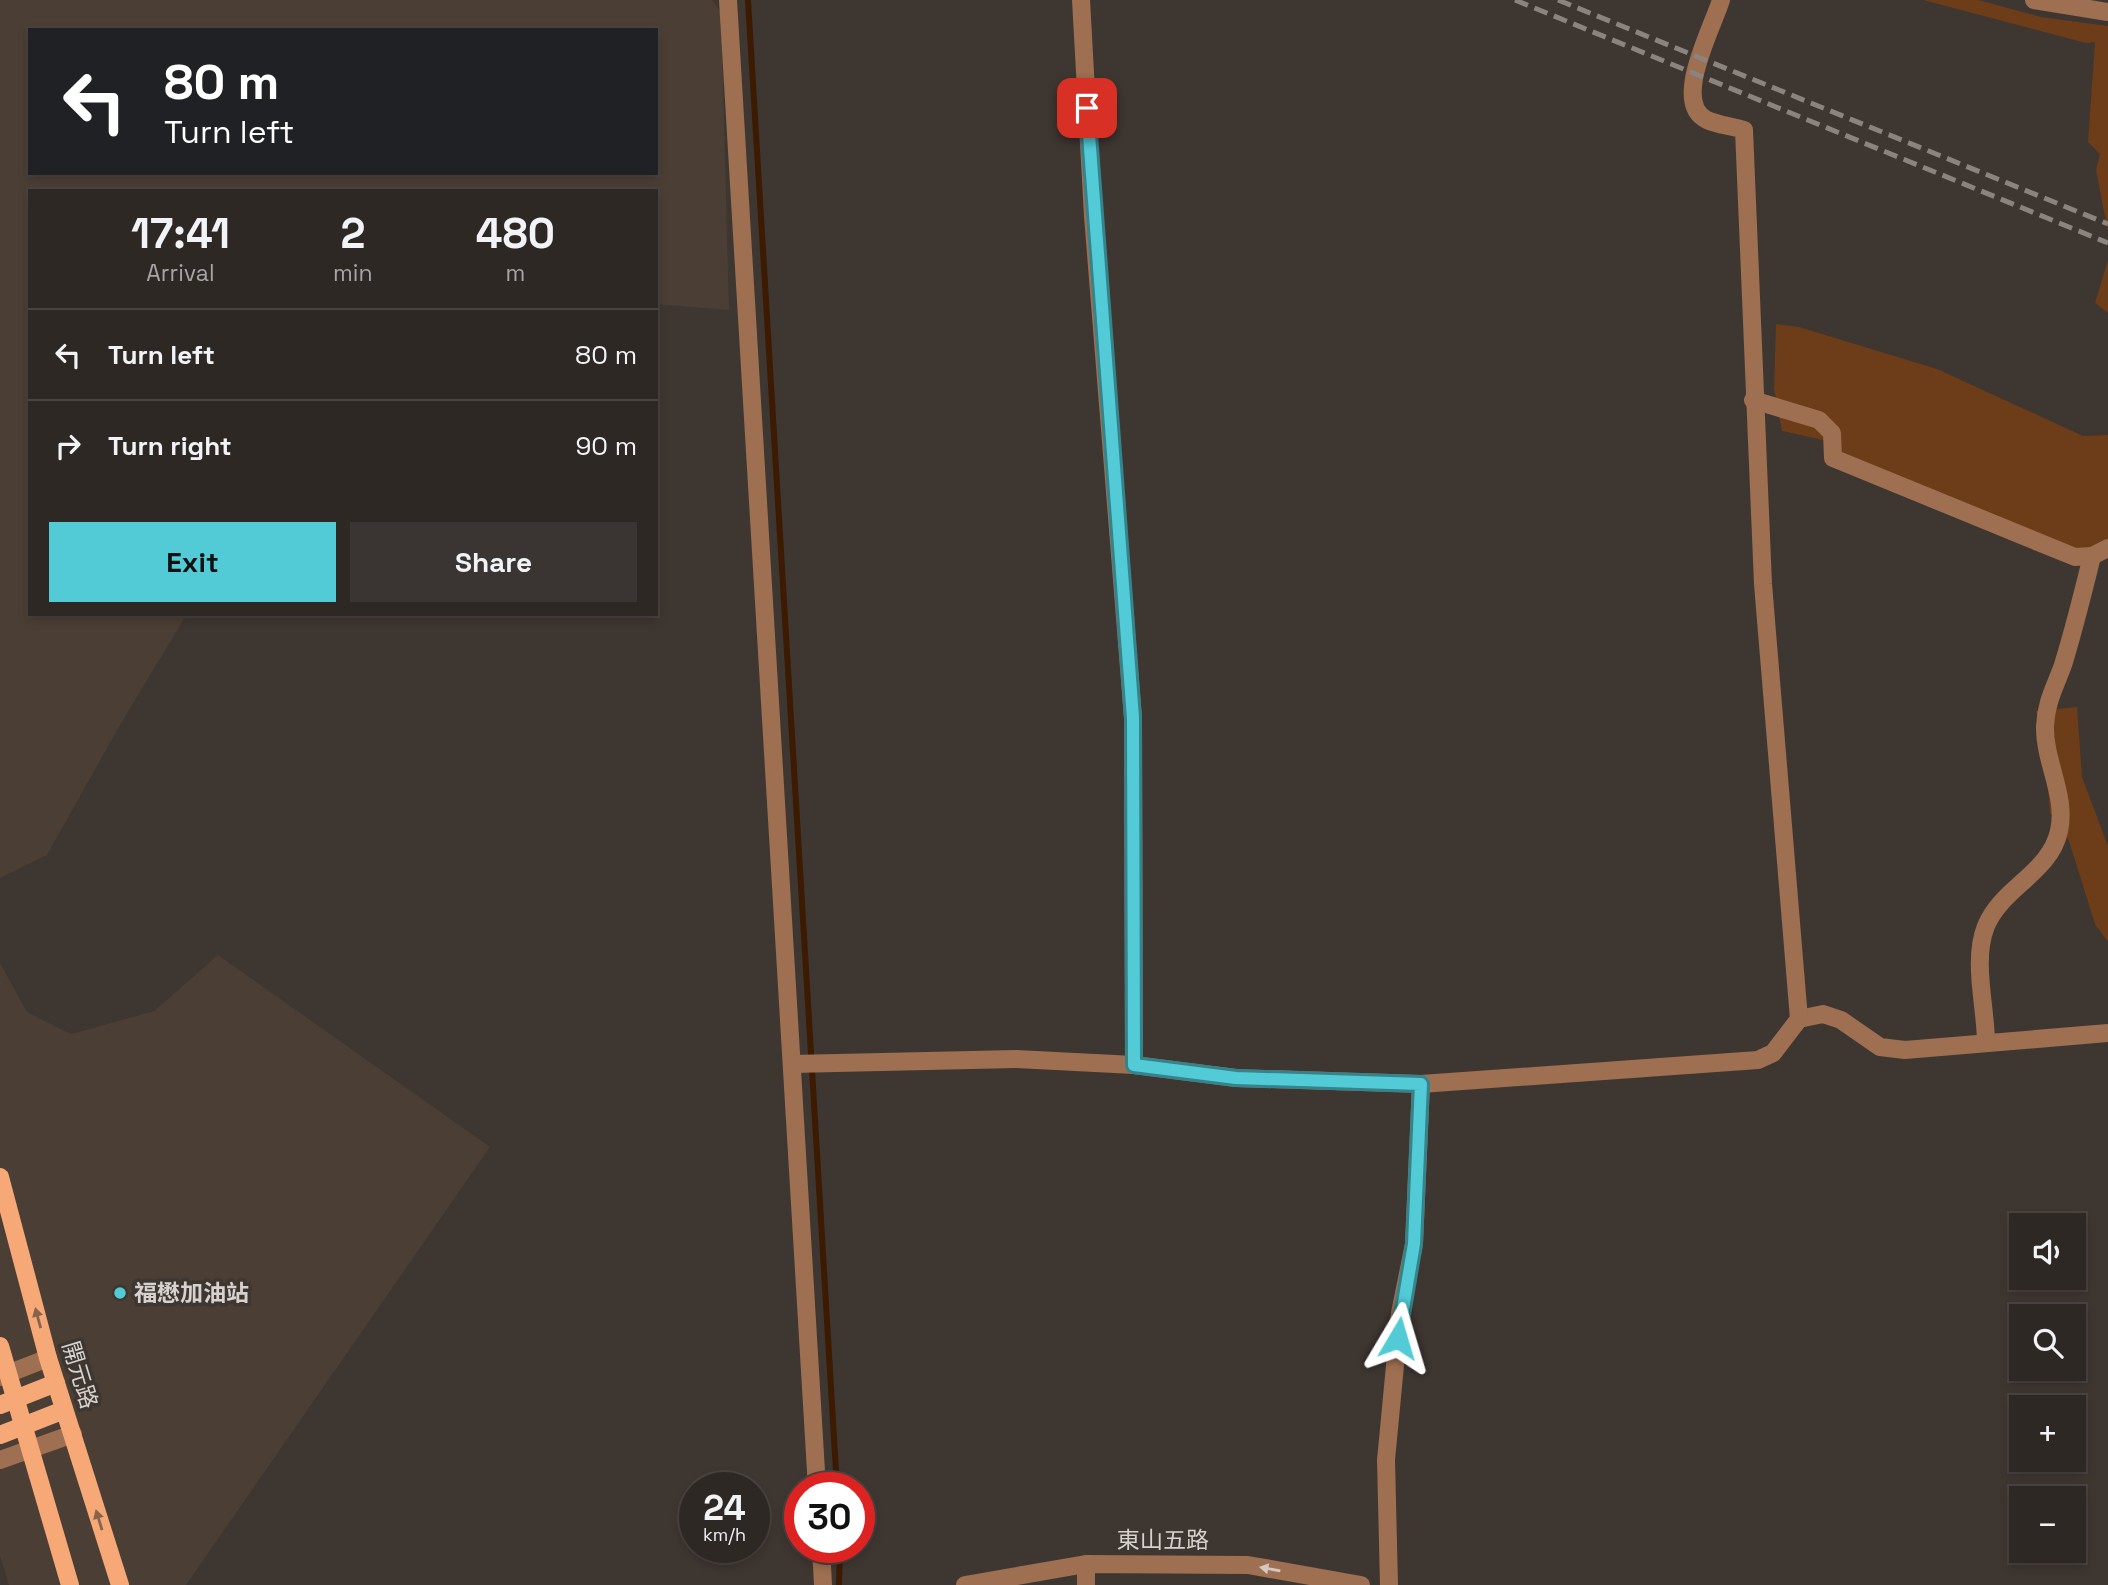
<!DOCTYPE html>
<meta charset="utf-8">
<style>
body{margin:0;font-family:"Space Grotesk","Noto Sans TC",sans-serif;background:#3a3432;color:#f1f3f6;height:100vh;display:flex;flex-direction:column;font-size:26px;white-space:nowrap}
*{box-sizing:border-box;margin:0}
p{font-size:23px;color:#a7a6a7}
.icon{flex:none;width:38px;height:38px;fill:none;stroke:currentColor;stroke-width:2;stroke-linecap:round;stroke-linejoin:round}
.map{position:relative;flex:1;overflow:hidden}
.details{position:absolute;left:28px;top:189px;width:630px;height:427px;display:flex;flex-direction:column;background:#2e2825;border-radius:0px;box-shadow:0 4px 10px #0003,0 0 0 2px #494442}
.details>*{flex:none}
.guide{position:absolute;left:28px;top:28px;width:630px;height:147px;border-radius:0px;box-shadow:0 4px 10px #0003,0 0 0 2px #494442;background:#202124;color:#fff;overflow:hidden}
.buttons{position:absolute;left:2009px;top:1213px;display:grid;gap:14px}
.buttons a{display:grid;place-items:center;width:77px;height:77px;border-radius:0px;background:#2e2825;box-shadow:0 4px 10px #0003,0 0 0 2px #494442;font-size:35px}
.speed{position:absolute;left:679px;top:1472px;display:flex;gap:14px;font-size:35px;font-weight:700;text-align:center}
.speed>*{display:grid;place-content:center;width:91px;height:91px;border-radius:50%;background:#2e2825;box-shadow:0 4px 10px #0003,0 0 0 2px #494442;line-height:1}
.speed small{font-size:18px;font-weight:400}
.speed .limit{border:10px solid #d22;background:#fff;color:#111}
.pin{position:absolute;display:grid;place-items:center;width:60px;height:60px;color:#fff;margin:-30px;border-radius:14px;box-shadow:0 4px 10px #0006}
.me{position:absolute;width:77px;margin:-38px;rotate:7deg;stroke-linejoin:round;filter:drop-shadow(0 0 5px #0008)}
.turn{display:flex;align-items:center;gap:24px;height:147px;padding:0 21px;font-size:32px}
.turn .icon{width:91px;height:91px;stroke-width:2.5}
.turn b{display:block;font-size:49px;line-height:60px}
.eta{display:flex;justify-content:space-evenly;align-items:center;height:119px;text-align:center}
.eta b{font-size:42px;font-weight:700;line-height:49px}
.primary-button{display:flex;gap:14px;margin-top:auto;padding:14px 21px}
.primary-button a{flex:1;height:80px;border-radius:0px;background:#52cbd7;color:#111;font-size:28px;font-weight:700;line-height:80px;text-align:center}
.primary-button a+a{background:#3a3432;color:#f1f3f6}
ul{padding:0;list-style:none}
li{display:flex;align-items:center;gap:21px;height:91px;padding:0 21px;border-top:2px solid #494442}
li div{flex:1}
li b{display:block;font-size:26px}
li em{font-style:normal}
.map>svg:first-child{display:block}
</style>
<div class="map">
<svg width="2108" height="1585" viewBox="0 0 2108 1585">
<rect width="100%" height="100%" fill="#3e3631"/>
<!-- built -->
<g fill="#4b3e35" fill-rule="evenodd">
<path d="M0,0h712l9,12 8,298 -73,-6v-113h-626v423h157l-67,111 -73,130 -47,23zM30,30h626v143h-626z"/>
<path d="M218,955l272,192 -304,438h-177l-9,-29v-593l27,49 44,22 83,-23z"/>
</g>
<!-- green -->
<g fill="#6d3c18">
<path d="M1923,0h55l63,17 67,9v206l-12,-62 4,-16 -12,-12 7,-100 -9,1z"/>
<path d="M2108,260v53l-13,-10z"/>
<path d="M1776,324l23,3 138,42 146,67 25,-1v116l-17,2 -241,-82 -13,-28 -55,-12 -8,-42z"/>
<path d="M2077,707l5,70 26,69v96l-13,-18 -26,-83 -19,-28 -4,-52 -10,-50z"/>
</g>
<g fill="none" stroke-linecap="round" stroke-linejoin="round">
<!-- stream -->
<g stroke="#3c1b02" stroke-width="6">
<path d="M748,0l89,1488"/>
<path d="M839,1585l1,-38"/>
</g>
<!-- minor -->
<g stroke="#9e6f50" stroke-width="18">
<path d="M728,0l89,1488"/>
<path d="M1081,0l12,216 40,502 1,347"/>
<path d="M2034,0l74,12"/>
<path d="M1753,400l66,20 13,13 1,25 242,99 17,-1 16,-8"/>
<path d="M1799,1019l24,-5 18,6 39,27 25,3 203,-17"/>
<path d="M1986,1043c0,-36 -14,-82 0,-117 16,-39 64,-53 73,-95 8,-35 -15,-70 -14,-105 1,-24 10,-39 18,-61 11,-36 20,-72 29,-109"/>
<path d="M792,1064l224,-5 118,6 102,13 185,6 337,-24 15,-7 26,-34 -36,-435 -19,-454c-12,-4 -26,-5 -37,-10 -36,-17 6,-93 14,-120"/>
<path d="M0,1377l48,-19"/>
<path d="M0,1460l73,-26"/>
<path d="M821,1547l2,38"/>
<path d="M1086,1564v21"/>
<path d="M965,1585l121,-21 162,1 113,20"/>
<path d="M1389,1585l-3,-125 14,-147 14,-69 7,-160"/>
</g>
<!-- major -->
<g stroke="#f6a976" stroke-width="18">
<path d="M0,1177l48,181 72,227"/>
<path d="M0,1346l70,239"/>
<path d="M0,1405l56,-22"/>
<path d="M0,1435l64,-25"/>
</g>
<!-- rail -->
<g stroke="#8a837f" stroke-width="5" stroke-dasharray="14 7" stroke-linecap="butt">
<path d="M1515,0l593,243"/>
<path d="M1558,0l550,224"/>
</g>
</g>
<!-- one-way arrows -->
<defs><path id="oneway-solid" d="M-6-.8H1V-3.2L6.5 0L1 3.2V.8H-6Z" transform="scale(1.75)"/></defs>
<g fill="#88644d">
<use href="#oneway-solid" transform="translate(38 1318) rotate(-105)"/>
<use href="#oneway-solid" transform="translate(99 1520) rotate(-107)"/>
</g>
<use fill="#d1c8c2" href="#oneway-solid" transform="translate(1270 1569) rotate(-170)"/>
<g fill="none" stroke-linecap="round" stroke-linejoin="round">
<!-- route casing -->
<g stroke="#35848c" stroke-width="18">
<path id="route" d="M1087,108l46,610 1,347 102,13 185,6 -7,160 -16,94"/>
</g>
<!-- route -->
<use href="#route" stroke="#52cbd7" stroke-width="12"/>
</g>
<!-- markers -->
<circle fill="#52cbd7" stroke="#3e3631" stroke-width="2.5" cx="120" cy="1293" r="7"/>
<g text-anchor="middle" stroke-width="7" stroke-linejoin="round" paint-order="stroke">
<!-- poi labels -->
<g font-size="23" font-weight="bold" fill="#d7d2cf" stroke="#3e3631" text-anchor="start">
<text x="134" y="1301">福懋加油站</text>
</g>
<!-- street labels -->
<g font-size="23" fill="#d7d2cf" stroke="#3e3631">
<text transform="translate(80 1375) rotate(73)" y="8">開元路</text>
<text x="1163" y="1548">東山五路</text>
</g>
</g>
</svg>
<div class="buttons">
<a><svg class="icon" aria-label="sound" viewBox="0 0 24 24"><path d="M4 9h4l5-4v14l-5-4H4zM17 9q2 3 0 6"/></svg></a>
<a><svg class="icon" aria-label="search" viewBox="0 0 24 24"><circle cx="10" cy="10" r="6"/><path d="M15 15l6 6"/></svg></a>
<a>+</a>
<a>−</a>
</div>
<div class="speed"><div>24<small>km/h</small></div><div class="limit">30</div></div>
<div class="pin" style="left:1087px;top:108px;background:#d93025"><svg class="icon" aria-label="arrive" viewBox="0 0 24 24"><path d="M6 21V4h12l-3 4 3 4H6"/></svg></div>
<svg class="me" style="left:1398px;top:1338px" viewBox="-20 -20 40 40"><path d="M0-17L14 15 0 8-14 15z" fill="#52cbd7" stroke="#fff" stroke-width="4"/></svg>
<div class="guide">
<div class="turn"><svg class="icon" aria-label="left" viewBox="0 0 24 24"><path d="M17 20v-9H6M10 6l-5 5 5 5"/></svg><div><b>80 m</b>Turn left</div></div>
</div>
<section class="details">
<div class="eta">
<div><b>17:41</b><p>Arrival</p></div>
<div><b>2</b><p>min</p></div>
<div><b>480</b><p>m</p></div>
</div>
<ul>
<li><svg class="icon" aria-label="left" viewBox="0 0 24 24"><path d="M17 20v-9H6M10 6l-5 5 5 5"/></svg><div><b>Turn left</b></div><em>80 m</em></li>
<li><svg class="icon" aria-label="right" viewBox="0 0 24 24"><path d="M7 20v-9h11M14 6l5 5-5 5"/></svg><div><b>Turn right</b></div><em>90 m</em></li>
</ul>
<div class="primary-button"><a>Exit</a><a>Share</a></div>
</section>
</div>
